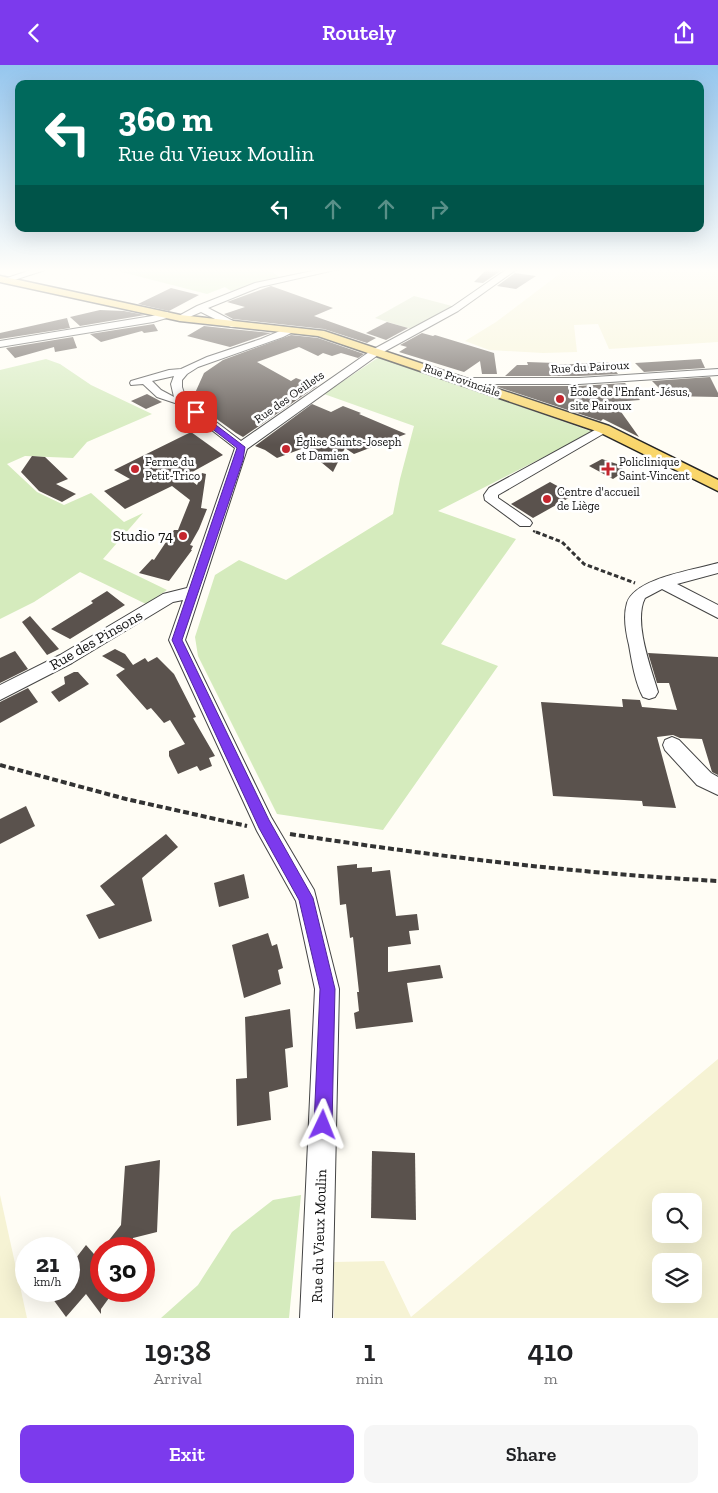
<!DOCTYPE html>
<meta charset="utf-8">
<style>
body{margin:0;font-family:"Zilla Slab",serif;background:#f6f6f6;color:#202124;height:100vh;display:flex;flex-direction:column;font-size:19px;white-space:nowrap}
*{box-sizing:border-box;margin:0}
p{font-size:16px;color:#757577}
.icon{flex:none;width:28px;height:28px;fill:none;stroke:currentColor;stroke-width:2;stroke-linecap:round;stroke-linejoin:round}
.map{position:relative;height:1253px;overflow:hidden}
.drawer{display:flex;flex-direction:column;background:#fff;flex:1}
.drawer>*{flex:none}
.top-card{position:absolute;left:15px;top:15px;width:689px;height:152px;border-radius:10px;box-shadow:0 5px 20px #0002;background:#00695c;color:#fff;overflow:hidden}
.controls{position:absolute;left:652px;top:1128px;display:grid;gap:10px}
.controls a{display:grid;place-items:center;width:50px;height:50px;border-radius:10px;background:#fff;box-shadow:0 5px 20px #0002;font-size:25px}
.speed{position:absolute;left:15px;top:1172px;display:flex;gap:10px;font-size:25px;font-weight:700;text-align:center}
.speed>*{display:grid;place-content:center;width:65px;height:65px;border-radius:50%;background:#fff;box-shadow:0 5px 20px #0002;line-height:1}
.speed small{font-size:12px;font-weight:400}
.speed .limit{border:8px solid #d22;background:#fff;color:#111}
.pin{position:absolute;display:grid;place-items:center;width:42px;height:42px;color:#fff;margin:-21px;border-radius:10px;box-shadow:0 2px 8px #0006}
.me{position:absolute;width:55px;margin:-28px;rotate:2deg;stroke-linejoin:round;filter:drop-shadow(0 0 4px #0008)}
.turn{display:flex;align-items:center;gap:18px;height:105px;padding:0 20px;font-size:22px}
.turn .icon{width:65px;height:65px;stroke-width:2.5}
.turn b{display:block;font-size:35px;line-height:42px}
.lanes{display:flex;align-items:center;height:48px;padding:0 20px;background:#0003;justify-content:center;gap:25px;direction:ltr}
.lanes .off{opacity:.35}
.eta{display:flex;justify-content:space-evenly;align-items:center;height:85px;text-align:center}
.eta b{font-size:30px;font-weight:600;line-height:35px}
.action{display:flex;gap:10px;margin-top:auto;padding:10px 20px}
.action a{flex:1;height:58px;border-radius:10px;background:#7c3aed;color:#fff;font-size:20px;font-weight:600;line-height:58px;text-align:center}
.action a+a{background:#f6f6f6;color:#202124}
header{display:flex;justify-content:space-between;align-items:center;height:65px;padding:0 20px;background:#7c3aed;color:#fff;font-size:22px;font-weight:600}
.map>svg:first-child{display:block}
</style>
<header><svg class="icon" aria-label="back" viewBox="0 0 24 24"><path d="M15 5l-7 7 7 7"/></svg>Routely<svg class="icon" aria-label="share" viewBox="0 0 24 24"><path d="M12 15V3M7 8l5-5 5 5M5 13v7h14v-7"/></svg></header>
<div class="map">
<svg width="718" height="1253" viewBox="0 0 718 1253">
<rect width="100%" height="100%" fill="#fffdf5"/>
<!-- farmland -->
<g fill="#f6f3d4" fill-rule="evenodd">
<path d="M566,204h152v73l-109,7 -11,-25 -24,1 3,27 -34,1 -54,-3 -24,-9 31,-19z"/>
<path d="M718,994v259h-384v-56l50,-1 27,56zM661,1136h33v33h-33zM661,1196h33v33h-33z"/>
<path d="M0,1130l27,123h-27z"/>
</g>
<!-- green -->
<g fill="#d5ebbd">
<path d="M110,204h157l13,8 -49,14 -6,-4 -18,7z"/>
<path d="M379,292l214,75 -155,79 78,28 -75,105 57,22 -115,164 -106,-16 -79,-158 -3,-19 20,-62 24,-15 47,20 107,-66 7,-35 14,-53 -90,-32z"/>
<path d="M46,294l14,5 31,21 61,29 -65,28 -14,16 -48,-2 -18,8 30,28 27,13 27,-12 33,29 19,-9 -40,46 64,31 -21,14 -66,-32 -46,30 -34,17v-249z"/>
<path d="M301,1130l-12,123h-128l37,-33 34,-53 41,-32z"/>
</g>
<!-- cemetery -->
<path fill="#d9e3c4" d="M414,231l38,10 -41,23 -36,-11z"/>
<!-- building -->
<g fill="#5a524d">
<path d="M487,204l15,1 -19,13 -9,-1z"/>
<path d="M515,208l21,3 -20,13 -19,-3z"/>
<path d="M271,221l62,22 -19,8 62,22 -9,5 -43,-14 -91,-10 -9,-5 21,-7 -18,-5z"/>
<path d="M171,223l28,7 -30,16 -31,-7z"/>
<path d="M100,245l24,1 21,4 -65,11 -10,-9z"/>
<path d="M67,253l3,10 -70,11v-6z"/>
<path d="M387,257l21,6 -22,12 -20,-7z"/>
<path d="M154,259l4,7 -14,2 -2,-2 -41,11 -11,-8z"/>
<path d="M204,261l27,3 40,4 -41,14 -43,-11z"/>
<path d="M422,268l11,3 2,-1 59,18 3,21h-15l-2,-13 -16,11 -65,-20 8,-5 -7,-2z"/>
<path d="M291,270l27,3 46,16 -6,4 -17,-5 -9,3 -9,-3 -5,3 -19,-9 -42,15 34,19 5,-3 21,8 -74,51 -7,-4 -47,-34 1,-2 16,5 -11,-9 9,-20 19,-13z"/>
<path d="M73,272l4,11 -22,4 -1,-5 -39,11 -9,-10z"/>
<path d="M701,294l4,9 -61,4 -9,-9z"/>
<path d="M527,297l29,1v2l52,-3 10,12 -39,2h-74l12,-11h11z"/>
<path d="M710,312l8,16v4l-51,-1 -15,-15z"/>
<path d="M625,318l15,17 -26,2 25,35 -36,-18 -2,2 -106,-35h84z"/>
<path d="M147,329l15,8 -16,7 -15,-8z"/>
<path d="M312,339l19,8 12,-6 18,7 -2,1 47,20 -52,20 -9,-6 -12,24 -29,-24 -27,10 -12,-8 -10,-4z"/>
<path d="M191,367l32,23 -38,21 12,9 5,-12 4,1 -5,34 6,1 -8,20 -9,16 3,1 -2,4h1l-23,31 -30,-8 13,-14 2,1 20,-30h4l12,-30 -18,-14 -47,23 -21,-18 26,-12 -16,-9z"/>
<path d="M32,391l13,1 23,22 -12,5 20,10 -14,8 -23,-11 -18,-19z"/>
<path d="M602,394l15,5 8,7 -12,8 -24,-13z"/>
<path d="M550,417l24,13 -41,23 -22,-14z"/>
<path d="M107,526l18,14 -55,34 -19,-10 42,-26 -2,-2z"/>
<path d="M30,551l29,33 -12,6 -25,-33z"/>
<path d="M115,584l10,5 8,11 12,-7 3,4 9,-5 17,17 22,43 -3,1 22,38 -6,2 3,8 -12,5 -3,-5 -19,8 -9,-18v-5l16,-7 -15,-24 -6,3 -13,-15 -4,2 -31,-35 9,-6 -23,-13z"/>
<path d="M15,586l13,18 -28,14v-25z"/>
<path d="M648,588l70,4v118l-6,-3 -10,-33 -22,-1 -7,-3 -16,2 19,71 -33,-2 -1,-5 -89,-5 -12,-94 82,5 -1,-8 18,1 2,7 35,3 -8,-27h-12z"/>
<path d="M74,607h4l11,12 -30,18 -8,-10 14,-8 -1,-7z"/>
<path d="M28,623l10,14 -38,21v-21z"/>
<path d="M26,741l9,20 -35,18v-25z"/>
<path d="M166,769l12,13 -36,31 10,43 -53,18 -13,-24 29,-10 -15,-19z"/>
<path d="M357,799v4l15,-1v5l18,-2 6,46 21,-2 2,16 -10,1 2,13 -23,3v25l52,-7 3,13 -36,5 6,39 -57,7 -2,-16 5,-2 -2,-19h2l-6,-55 -3,1 -4,-34 -6,1 -3,-39z"/>
<path d="M244,809l5,24 -30,9 -5,-24z"/>
<path d="M268,868l4,13 5,-2 6,24 -5,2 3,14 -37,14 -12,-53z"/>
<path d="M290,944l3,38 -8,2 3,38 -19,5 2,28 -34,6 -1,-47 11,-1 -2,-61z"/>
<path d="M372,1086l43,2 1,67 -45,-2z"/>
<path d="M160,1095l-3,72 -24,6 -1,11h-30l19,-24 4,-59z"/>
<path d="M86,1180l15,17v29h13l-13,18v5l-15,-20 -20,23 -19,-26h22v-24z"/>
</g>
<g fill="none" stroke-linecap="round" stroke-linejoin="round">
<!-- minor casing -->
<g stroke="#444" stroke-width="2">
<g id="minor">
<path d="M34,204h14l-43,14 -4,-3z"/>
<path d="M322,204h17l-79,18 -52,21 29,15v4h-6l-30,-15 -21,9 -5,-3 22,-12 58,-23z"/>
<path d="M507,204h10l-59,42 -80,44 -131,94 -62,191 86,177 43,73 25,99 -7,329h-32l15,-329 -19,-88 -39,-70 -88,-191 14,-40 -10,2 -101,61 -72,37v-15l60,-30 103,-61 24,-6 48,-140 -57,-44 -21,-7 -14,-13 -12,1 -1,-2 1,-2 38,-11 12,-1 26,-12 54,-18 26,-11h6v4l-10,5 -85,30 -11,7 -5,6v7l4,12 55,42 131,-91 80,-43zM174,311l-3,8 3,13 -13,-7 -9,-9z"/>
<path d="M167,247l5,3 -2,2 -17,5 -153,25v-6l152,-25z"/>
<path d="M718,304v6l-139,9h-113l-5,-3 5,-3h113z"/>
<path d="M604,360l6,4 -2,2 -110,64v3l32,22 2,3 -2,3h-10l-35,-26 -1,-5 5,-7z"/>
<path d="M718,498v10l-41,11 41,21v13l-56,-29 -17,9c-12,23 6,70 13,94l-3,5 -6,2 -6,-2c-8,-15 -11,-35 -14,-52 -3,-12 -6,-29 -2,-42 8,-25 67,-33 91,-40z"/>
<path d="M672,672l7,3 32,33 7,4v18l-21,-10 -32,-35 -2,-5 2,-5z"/>
</g>
</g>
<!-- major casing -->
<g stroke="#222" stroke-width="3">
<path id="major" d="M0,211l180,39 144,16 285,95 109,54v11l-119,-59 -281,-96 -138,-15 -180,-39z"/>
</g>
<!-- path-far2 -->
<path stroke="#333" stroke-width="2" stroke-dasharray="2.5 1" stroke-linecap="butt" d="M533,466l6,2"/>
<!-- path-far1 -->
<path stroke="#333" stroke-width="3" stroke-dasharray="4.5 2.5" stroke-linecap="butt" d="M536,467l26,10 22,22 51,19"/>
<!-- path -->
<g stroke="#333" stroke-width="4" stroke-dasharray="6 3" stroke-linecap="butt">
<path d="M0,700l126,34 121,27"/>
<path d="M290,769c142,22 284,39 428,47"/>
</g>
<!-- minor -->
<use href="#minor" fill="#fff" fill-rule="evenodd"/>
<!-- major -->
<use href="#major" fill="#f9d66b" fill-rule="evenodd"/>
</g>
<!-- sky -->
<linearGradient id="sky" x2="0" y2="1"><stop stop-color="#95c6ee"/><stop offset="0.54" stop-color="#fffefa"/><stop offset="1" stop-color="#fffefa" stop-opacity="0"/></linearGradient>
<rect width="718" height="380" fill="url(#sky)"/>
<!-- route -->
<path fill="#7c3aed" stroke="#51269a" d="M196,345l49,37 -2,13 -61,180 87,180 44,78 22,91 -3,136 -3,6 -6,2 -6,-2 -3,-6 6,-136 -21,-89 -40,-72 -87,-188 65,-192 -44,-34v-3z"/>
<!-- markers -->
<g fill="#c4262e" stroke="#fff" stroke-width="2">
<circle cx="560" cy="334" r="5"/>
<circle cx="286" cy="384" r="5"/>
<circle cx="135" cy="404" r="5"/>
<path d="M605.5 396.5h5v5h5v5h-5v5h-5v-5h-5v-5h5z"/>
<circle cx="547" cy="434" r="5"/>
<circle cx="183" cy="471" r="5"/>
</g>
<g text-anchor="middle" stroke-width="5" stroke-linejoin="round" paint-order="stroke">
<!-- far-street labels -->
<g font-size="12" fill="#111" stroke="#fff">
<text transform="translate(590 302) rotate(-3)" y="4">Rue du Pairoux</text>
<text transform="translate(462 315) rotate(19)" y="4">Rue Provinciale</text>
<text transform="translate(289 332) rotate(-35)" y="4">Rue des Oeillets</text>
</g>
<!-- far-poi labels -->
<g font-size="12" fill="#111" stroke="#fff" text-anchor="start">
<text x="570" y="331">École de l'Enfant-Jésus,<tspan x="570" dy="14">site Pairoux</tspan></text>
<text x="296" y="381">Église Saints-Joseph<tspan x="296" dy="14">et Damien</tspan></text>
<text x="145" y="401">Ferme du<tspan x="145" dy="14">Petit-Trico</tspan></text>
<text x="619" y="401">Policlinique<tspan x="619" dy="14">Saint-Vincent</tspan></text>
<text x="557" y="431">Centre d'accueil<tspan x="557" dy="14">de Liège</tspan></text>
</g>
<!-- poi labels -->
<g font-size="15" fill="#111" stroke="#fff" text-anchor="end">
<text x="173" y="476">Studio 74</text>
</g>
<!-- street labels -->
<g font-size="15" fill="#111" stroke="#fff">
<text transform="translate(96 575) rotate(-30)" y="5">Rue des Pinsons</text>
<text transform="translate(319 1171) rotate(-88)" y="5">Rue du Vieux Moulin</text>
</g>
</g>
</svg>
<div class="controls">
<a><svg class="icon" aria-label="search" viewBox="0 0 24 24"><circle cx="10" cy="10" r="6"/><path d="M15 15l6 6"/></svg></a>
<a><svg class="icon" aria-label="layers" viewBox="0 0 24 24"><path d="M12 4l9 5-9 5-9-5zM3 14l9 5 9-5"/></svg></a>
</div>
<div class="speed"><div>21<small>km/h</small></div><div class="limit">30</div></div>
<div class="pin" style="left:196px;top:347px;background:#d93025"><svg class="icon" aria-label="arrive" viewBox="0 0 24 24"><path d="M6 21V4h12l-3 4 3 4H6"/></svg></div>
<svg class="me" style="left:323px;top:1060px" viewBox="-20 -20 40 40"><path d="M0-17L14 15 0 8-14 15z" fill="#7c3aed" stroke="#fff" stroke-width="4"/></svg>
<div class="top-card">
<div class="turn"><svg class="icon" aria-label="left" viewBox="0 0 24 24"><path d="M17 20v-9H6M10 6l-5 5 5 5"/></svg><div><b>360 m</b>Rue du Vieux Moulin</div></div>
<div class="lanes"><svg class="icon" aria-label="left" viewBox="0 0 24 24"><path d="M17 20v-9H6M10 6l-5 5 5 5"/></svg><svg class="icon off" aria-label="ahead" viewBox="0 0 24 24"><path d="M12 20V5M6 11l6-6 6 6"/></svg><svg class="icon off" aria-label="ahead" viewBox="0 0 24 24"><path d="M12 20V5M6 11l6-6 6 6"/></svg><svg class="icon off" aria-label="right" viewBox="0 0 24 24"><path d="M7 20v-9h11M14 6l5 5-5 5"/></svg></div>
</div>
</div>
<section class="drawer">
<div class="eta">
<div><b>19:38</b><p>Arrival</p></div>
<div><b>1</b><p>min</p></div>
<div><b>410</b><p>m</p></div>
</div>
<div class="action"><a>Exit</a><a>Share</a></div>
</section>
